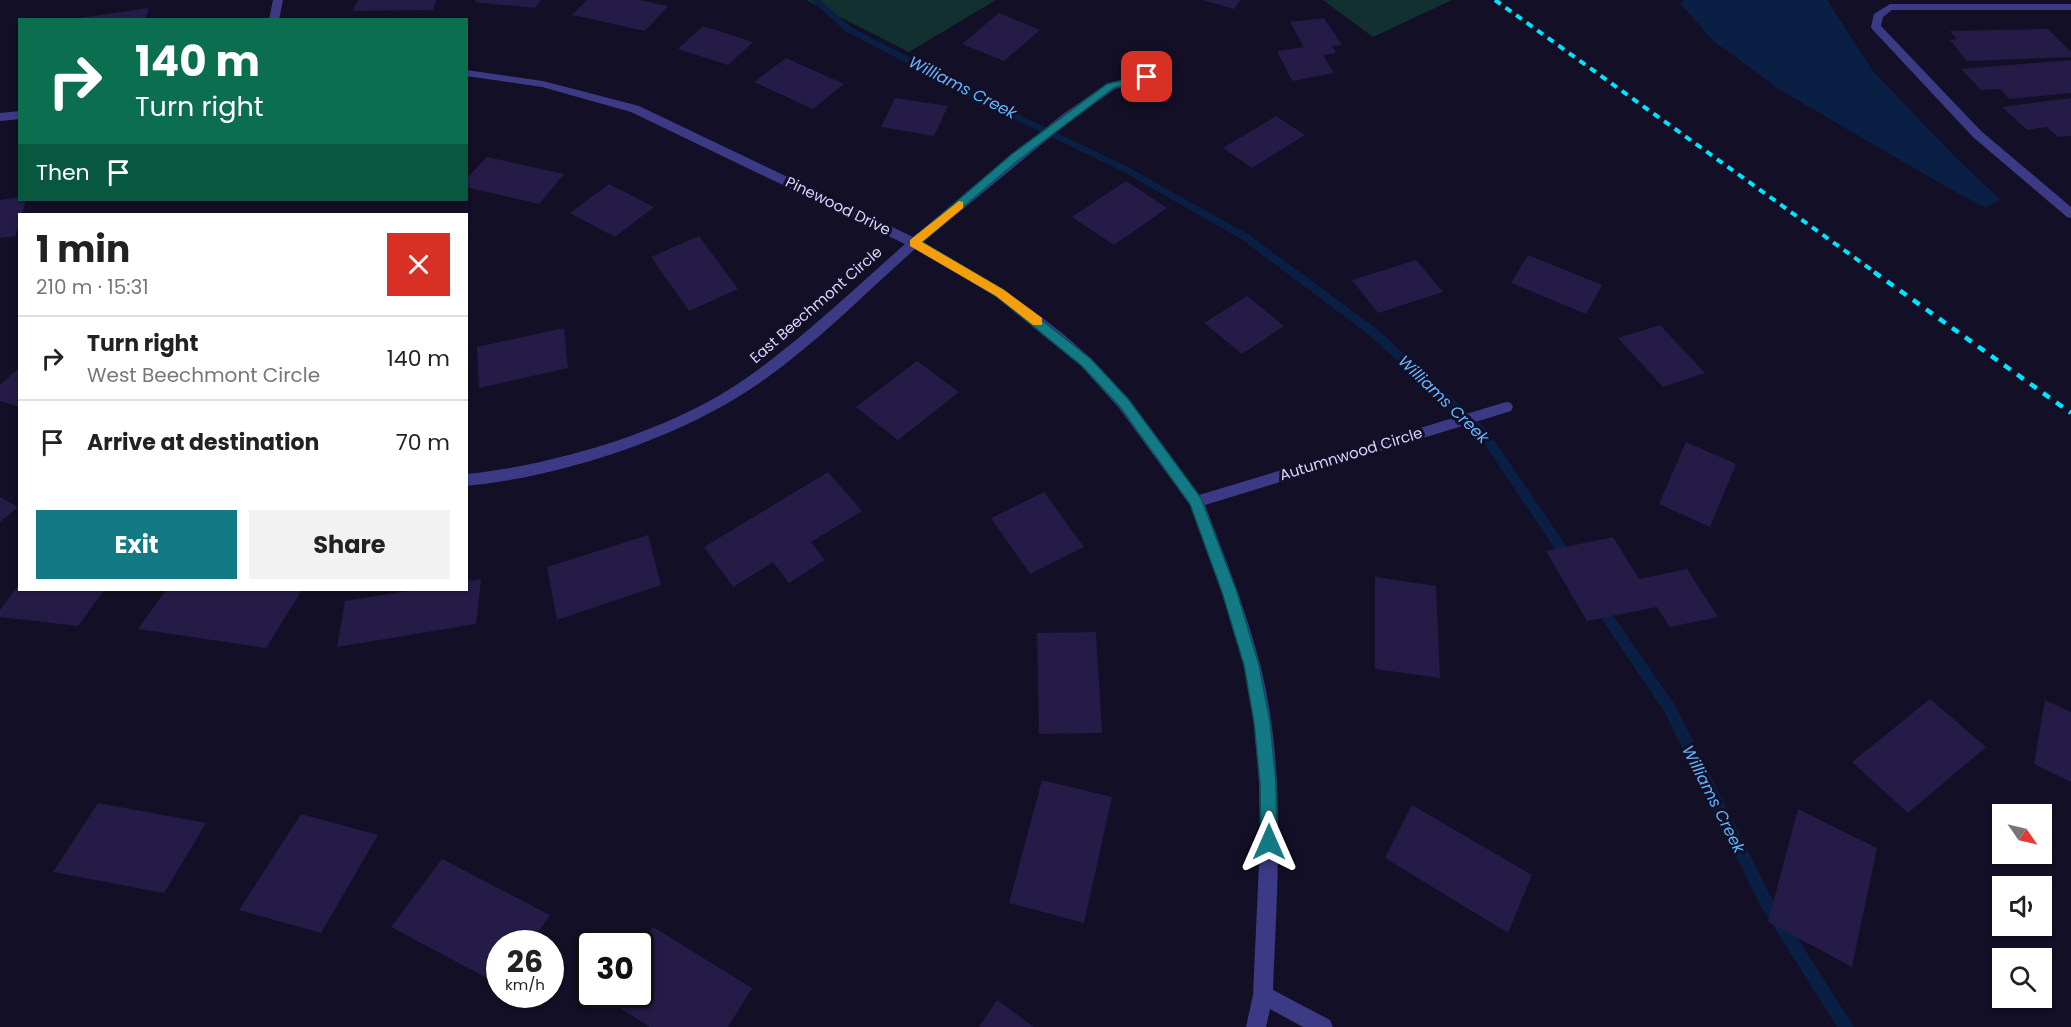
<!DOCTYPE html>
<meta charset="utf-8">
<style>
body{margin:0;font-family:Poppins,sans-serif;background:#f2f2f2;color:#222;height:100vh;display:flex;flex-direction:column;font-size:22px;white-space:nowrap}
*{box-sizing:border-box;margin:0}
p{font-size:20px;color:#767676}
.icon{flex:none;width:33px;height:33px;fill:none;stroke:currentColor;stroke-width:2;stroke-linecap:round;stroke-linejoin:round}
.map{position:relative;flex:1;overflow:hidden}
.panel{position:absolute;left:18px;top:213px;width:450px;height:378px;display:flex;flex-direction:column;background:#fff;border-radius:0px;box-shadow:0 2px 4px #0004}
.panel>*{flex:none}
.banner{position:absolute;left:18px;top:18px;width:450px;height:183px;border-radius:0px;box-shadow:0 2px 4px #0004;background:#0b6e4f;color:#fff;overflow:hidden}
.needle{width:39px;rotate:124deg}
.buttons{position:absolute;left:1992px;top:804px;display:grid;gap:12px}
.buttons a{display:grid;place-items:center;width:60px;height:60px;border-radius:0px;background:#fff;box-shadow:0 2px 4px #0004;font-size:30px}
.speed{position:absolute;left:486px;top:930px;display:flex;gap:12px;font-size:30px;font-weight:700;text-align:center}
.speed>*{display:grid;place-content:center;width:78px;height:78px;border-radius:50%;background:#fff;box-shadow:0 2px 4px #0004;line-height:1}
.speed small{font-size:15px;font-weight:400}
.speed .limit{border:3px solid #111;border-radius:9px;background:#fff;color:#111}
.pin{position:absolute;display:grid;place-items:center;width:51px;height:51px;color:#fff;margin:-26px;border-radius:12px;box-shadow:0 3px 9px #0006}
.me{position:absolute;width:66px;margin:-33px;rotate:0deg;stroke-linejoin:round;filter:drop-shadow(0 0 4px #0008)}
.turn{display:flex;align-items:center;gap:21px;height:126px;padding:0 18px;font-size:27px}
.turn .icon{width:78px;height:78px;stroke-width:2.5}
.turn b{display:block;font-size:42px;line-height:51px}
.then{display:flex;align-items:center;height:57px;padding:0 18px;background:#0003;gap:12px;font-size:22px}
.round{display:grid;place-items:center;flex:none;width:63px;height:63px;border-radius:0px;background:#f2f2f2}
.headline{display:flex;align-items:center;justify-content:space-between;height:102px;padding:0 18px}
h1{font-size:36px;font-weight:700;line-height:45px}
.primary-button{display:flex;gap:12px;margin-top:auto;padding:12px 18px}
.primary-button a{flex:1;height:69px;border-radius:0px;background:#137a85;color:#fff;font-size:24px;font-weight:700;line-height:69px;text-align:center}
.primary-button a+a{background:#f2f2f2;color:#222}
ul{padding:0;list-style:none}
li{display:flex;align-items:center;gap:18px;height:84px;padding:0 18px;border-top:2px solid #e0e0e0}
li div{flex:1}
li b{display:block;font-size:22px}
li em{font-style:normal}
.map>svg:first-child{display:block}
</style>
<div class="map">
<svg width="2071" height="1027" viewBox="0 0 2071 1027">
<rect width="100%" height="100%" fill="#130f26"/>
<!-- green -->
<g fill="#12302f">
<path d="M806,0h190l-87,52z"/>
<path d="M1323,0h129l-79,37z"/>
</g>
<!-- water -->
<path fill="#0a1f44" d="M1683,0h144l46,71 82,86 45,42 -14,9 -36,-19 -165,-96 -72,-52 -32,-37z"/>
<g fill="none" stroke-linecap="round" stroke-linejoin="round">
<!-- stream -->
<g fill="#0a1f44" fill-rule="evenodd">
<path d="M811,0h9l31,27 177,92 100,48 121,68 127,93 111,102 87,127 2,4 -2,4 -4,1 -4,-1 -87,-129 -111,-102 -127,-95 -119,-68 -100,-48 -177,-92z"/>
<path d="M1599,599l4,2 72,104 94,188 85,134h-17l-78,-124 -94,-190 -70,-104 -2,-4 2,-4z"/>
</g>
</g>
<!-- building -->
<g fill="#241b47">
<path d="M358,0h78l-3,10 -81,1z"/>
<path d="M476,0h65l-6,8 -61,-6z"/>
<path d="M587,0h52l29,6 -23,25 -73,-16z"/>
<path d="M1202,0h39l-7,9z"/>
<path d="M149,8l-4,12h-66v-2z"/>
<path d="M999,13l41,17 -36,31 -42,-17z"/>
<path d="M1324,18l18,27 -10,1 4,7 -13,2 11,18 -42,8 -15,-30 27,-4 -14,-25z"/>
<path d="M703,26l50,16 -25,23 -50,-16z"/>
<path d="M2048,29l23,23v5l-104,4 -17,-21 7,-1 -7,-8z"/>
<path d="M786,58l58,26 -31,25 -59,-27z"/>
<path d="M2071,60v33l-62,6 -9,-10 -19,1 -20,-21z"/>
<path d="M895,98l53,8 -14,30 -53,-9z"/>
<path d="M2071,98v38l-13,1 -11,-10 -20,3 -25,-23z"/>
<path d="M1276,116l29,19 -53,33 -29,-20z"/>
<path d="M487,157l77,17 -25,30 -73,-17v-8z"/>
<path d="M1126,181l41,27 -53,37 -42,-28z"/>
<path d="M609,184l45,23 -39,30 -45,-24z"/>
<path d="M20,197v3h6l-4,14h-2l-4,22 -16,2v-38z"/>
<path d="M699,236l39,53 -49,22 -38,-54z"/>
<path d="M1528,255l74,30 -16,29 -75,-31z"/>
<path d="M1416,260l27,32 -65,21 -26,-33z"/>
<path d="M1247,296l37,30 -42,28 -38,-31z"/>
<path d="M1660,325l45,48 -42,14 -45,-49z"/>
<path d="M564,328l4,40 -89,20 -2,-41z"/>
<path d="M917,361l42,31 -61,48 -42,-33z"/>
<path d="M20,367v40l-20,-6v-16z"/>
<path d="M1686,442l50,22 -26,63 -51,-23z"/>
<path d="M828,472l34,39 -51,31 14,18 -36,23 -16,-21 -40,25 -29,-40z"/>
<path d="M1044,492l40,55 -54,27 -39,-56z"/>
<path d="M0,497l18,10 -18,15z"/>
<path d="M648,535l13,50 -104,35 -10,-53z"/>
<path d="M1613,537l26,42 48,-10 31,48 -48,10 -13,-20 -70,14 -41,-70z"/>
<path d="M1375,577l61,9 4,92 -65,-9z"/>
<path d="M481,579l-5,45 -139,23 8,-46 69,-11h52v-9z"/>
<path d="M20,583v7h84l-26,36 -78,-9v-7z"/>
<path d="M166,590h136l-36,58 -128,-19z"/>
<path d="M1096,632l6,101 -63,1 -2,-101z"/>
<path d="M1930,699l56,48 -78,66 -56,-51z"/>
<path d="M2045,700l26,12v70l-37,-18z"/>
<path d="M1042,780l70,17 -28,126 -75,-20z"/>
<path d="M98,803l108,20 -42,70 -111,-21z"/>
<path d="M1412,805l120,70 -24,58 -123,-75z"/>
<path d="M1798,809l79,39 -25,119 -84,-45z"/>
<path d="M301,814l77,21 -57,98 -82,-23z"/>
<path d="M442,859l108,56 -20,29h-30v41l-109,-58z"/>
<path d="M653,927l99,61 -24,39h-78l-47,-30 2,-3h35v-49z"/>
<path d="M997,1000l37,27h-55z"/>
</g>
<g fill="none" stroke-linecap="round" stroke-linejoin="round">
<!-- minor -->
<g fill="#3d3a85" fill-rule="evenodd">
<path d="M273,0h10l-4,20h-10z"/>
<path d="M1890,4h181v6h-179l-9,7 -2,9 100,105 90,76v11l-4,-1 -94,-80 -101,-108 -1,-2 3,-13z"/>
<path d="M466,70l77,11 96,25 274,131 150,-123 44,-30 63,-13v4l-55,14 -44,31 -148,122c59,35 119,69 168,117 42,41 74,90 108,136l307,-93 5,1 2,4 -2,4 -306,94c20,53 41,105 55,159 27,106 17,218 13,326l57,30 3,7h-30l-33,-18 -4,18h-20l7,-32 7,-153 -1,-59 -5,-61 -10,-57 -22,-73 -32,-87 -71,-97 -38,-42 -86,-70 -80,-47c-53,47 -104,100 -163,139 -78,52 -192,89 -286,98v-12c89,-9 205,-43 279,-95 57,-40 108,-89 160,-135l-274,-132 -89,-25 -76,-11z"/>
<path d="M20,111v8l-20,2v-8z"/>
</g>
<!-- rail-far1 -->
<path stroke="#00e5ff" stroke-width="4" stroke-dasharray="7 6" stroke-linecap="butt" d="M1495,0l381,273"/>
<!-- rail -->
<path stroke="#00e5ff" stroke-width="4.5" stroke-dasharray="8 8" stroke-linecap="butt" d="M1874,272l197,141"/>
</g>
<!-- route -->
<path fill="#137a85" stroke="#0c4f56" stroke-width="1.5" d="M1147,74l5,3 -1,2 -37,9 -94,71 -98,83 82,48 87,69 38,41 72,98 36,94 22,73 11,57 6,61 1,59 -2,5 -6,3 -6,-3 -2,-5 -1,-59 -6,-61 -10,-57 -22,-73 -32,-88 -70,-97 -38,-41 -86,-70 -88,-53 104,-89 95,-70z"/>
<!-- slow -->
<path fill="#f59e0b" d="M959,201l4,1v6l-41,34 82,48 38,28v7h-9l-37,-29 -86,-50v-6z"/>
<g text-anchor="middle" stroke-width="6" stroke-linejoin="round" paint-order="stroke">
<!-- street labels -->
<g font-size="15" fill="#d9d4ff" stroke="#130f26">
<text transform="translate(838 206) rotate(26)" y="5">Pinewood Drive</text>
<text transform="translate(816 305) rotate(-41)" y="5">East Beechmont Circle</text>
<text transform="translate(1351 454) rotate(-17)" y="5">Autumnwood Circle</text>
</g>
<!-- water labels -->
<g font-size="16" font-style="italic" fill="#62b6ff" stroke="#130f26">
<text transform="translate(963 87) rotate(27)" y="6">Williams Creek</text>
<text transform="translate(1444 399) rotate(44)" y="6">Williams Creek</text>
<text transform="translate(1714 799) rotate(63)" y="6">Williams Creek</text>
</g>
</g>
</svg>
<div class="buttons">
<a><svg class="needle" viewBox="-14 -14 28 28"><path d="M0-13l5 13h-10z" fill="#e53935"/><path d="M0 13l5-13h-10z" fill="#767676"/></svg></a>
<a><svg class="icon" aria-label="sound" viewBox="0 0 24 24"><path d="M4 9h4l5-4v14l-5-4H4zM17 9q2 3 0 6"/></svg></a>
<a><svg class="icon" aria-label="search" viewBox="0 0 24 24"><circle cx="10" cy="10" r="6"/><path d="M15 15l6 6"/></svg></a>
</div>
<div class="speed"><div>26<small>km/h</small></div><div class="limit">30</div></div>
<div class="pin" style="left:1147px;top:77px;background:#d93025"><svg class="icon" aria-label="arrive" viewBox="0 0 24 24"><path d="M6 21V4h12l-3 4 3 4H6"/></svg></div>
<svg class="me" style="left:1269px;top:842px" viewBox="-20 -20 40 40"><path d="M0-17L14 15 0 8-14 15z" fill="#137a85" stroke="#fff" stroke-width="4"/></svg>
<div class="banner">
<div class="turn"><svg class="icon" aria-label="right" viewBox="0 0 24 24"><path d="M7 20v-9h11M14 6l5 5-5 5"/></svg><div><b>140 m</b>Turn right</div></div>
<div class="then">Then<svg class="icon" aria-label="arrive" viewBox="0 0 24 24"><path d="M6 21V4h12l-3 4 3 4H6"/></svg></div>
</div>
<section class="panel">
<div class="headline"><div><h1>1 min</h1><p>210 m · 15:31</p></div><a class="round" style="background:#d93025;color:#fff"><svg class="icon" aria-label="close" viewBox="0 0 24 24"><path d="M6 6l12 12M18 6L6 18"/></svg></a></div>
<ul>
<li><svg class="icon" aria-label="right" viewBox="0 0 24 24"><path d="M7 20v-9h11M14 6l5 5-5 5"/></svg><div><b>Turn right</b><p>West Beechmont Circle</p></div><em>140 m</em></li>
<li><svg class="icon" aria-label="arrive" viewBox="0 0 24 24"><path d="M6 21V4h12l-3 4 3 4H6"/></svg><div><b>Arrive at destination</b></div><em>70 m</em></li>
</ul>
<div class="primary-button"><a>Exit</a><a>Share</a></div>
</section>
</div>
